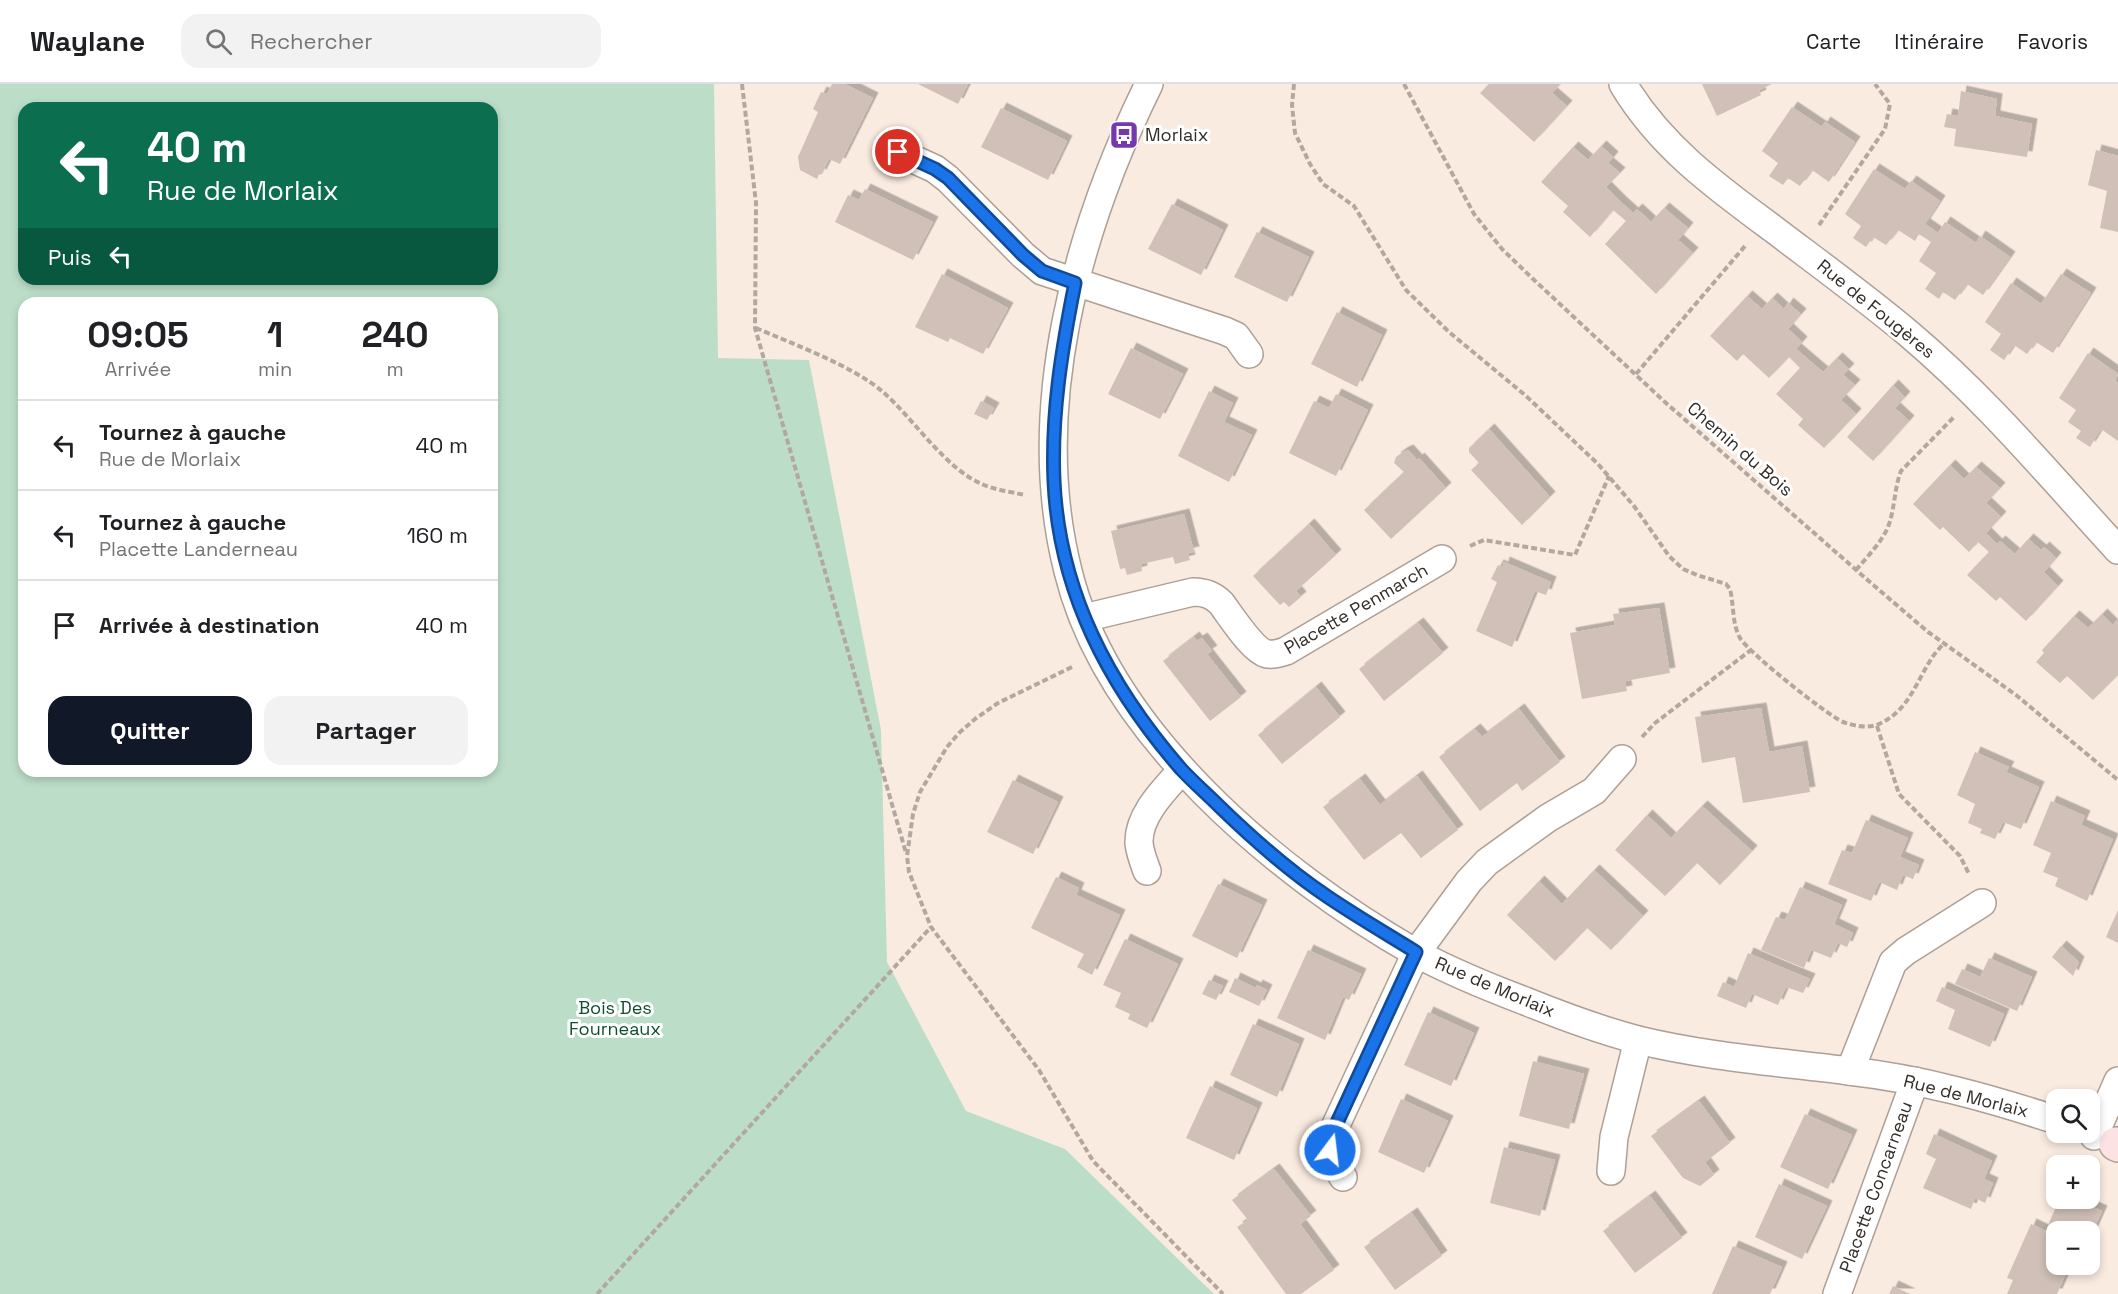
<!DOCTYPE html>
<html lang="fr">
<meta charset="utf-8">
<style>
body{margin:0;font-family:"Space Grotesk",sans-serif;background:#f2f2f2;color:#202124;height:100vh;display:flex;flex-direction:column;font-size:22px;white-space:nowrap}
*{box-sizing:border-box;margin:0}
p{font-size:20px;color:#757577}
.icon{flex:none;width:33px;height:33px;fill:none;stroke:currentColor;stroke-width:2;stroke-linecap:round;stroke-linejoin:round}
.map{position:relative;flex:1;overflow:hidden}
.panel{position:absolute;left:18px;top:213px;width:480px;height:480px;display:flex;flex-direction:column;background:#fff;border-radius:18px;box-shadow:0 3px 9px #0003}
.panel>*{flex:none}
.guide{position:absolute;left:18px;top:18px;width:480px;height:183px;border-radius:18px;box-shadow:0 3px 9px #0003;background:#0b6e4f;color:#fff;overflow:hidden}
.controls{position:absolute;left:2046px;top:1005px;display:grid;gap:12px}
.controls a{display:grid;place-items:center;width:54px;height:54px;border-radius:12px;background:#fff;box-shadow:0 3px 9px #0003;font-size:30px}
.pin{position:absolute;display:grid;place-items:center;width:51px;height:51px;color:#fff;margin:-26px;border:3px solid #fff;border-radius:50%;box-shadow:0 2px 6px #0007}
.me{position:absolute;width:66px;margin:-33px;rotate:15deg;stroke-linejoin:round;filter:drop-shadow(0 0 4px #0008)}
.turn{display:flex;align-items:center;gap:21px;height:126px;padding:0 30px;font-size:27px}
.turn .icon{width:78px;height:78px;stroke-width:2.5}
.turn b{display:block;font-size:42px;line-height:51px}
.then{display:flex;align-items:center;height:57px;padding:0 30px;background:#0003;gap:12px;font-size:22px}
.eta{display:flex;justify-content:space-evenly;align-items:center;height:102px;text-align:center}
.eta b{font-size:36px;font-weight:700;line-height:42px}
.button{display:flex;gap:12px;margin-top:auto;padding:12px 30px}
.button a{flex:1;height:69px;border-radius:18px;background:#111827;color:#fff;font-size:24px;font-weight:700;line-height:69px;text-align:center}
.button a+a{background:#f2f2f2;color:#202124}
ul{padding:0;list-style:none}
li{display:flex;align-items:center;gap:18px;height:90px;padding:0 30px;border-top:2px solid #e0e0e0}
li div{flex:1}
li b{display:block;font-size:22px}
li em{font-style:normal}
header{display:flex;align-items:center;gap:36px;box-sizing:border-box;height:84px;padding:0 30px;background:#fff;border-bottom:2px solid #e0e0e0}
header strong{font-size:28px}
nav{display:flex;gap:33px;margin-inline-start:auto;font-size:21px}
.search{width:420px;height:54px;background:#f2f2f2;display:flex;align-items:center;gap:15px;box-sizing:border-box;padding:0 21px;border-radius:18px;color:#757577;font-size:22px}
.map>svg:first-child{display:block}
</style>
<header>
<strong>Waylane</strong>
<div class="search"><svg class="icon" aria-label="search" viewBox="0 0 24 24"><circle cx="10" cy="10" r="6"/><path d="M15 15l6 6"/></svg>Rechercher</div>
<nav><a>Carte</a><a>Itinéraire</a><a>Favoris</a></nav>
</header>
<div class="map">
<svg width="2118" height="1210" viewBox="0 0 2118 1210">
<defs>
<filter id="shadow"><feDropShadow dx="5.5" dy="-5.5" stdDeviation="0" flood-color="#0004"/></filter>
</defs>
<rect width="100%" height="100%" fill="#faebe0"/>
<!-- green -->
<path fill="#bcdec8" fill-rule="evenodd" d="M0,0h714l4,274 91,2 72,370 6,232 79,149 99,38 149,145h-1214zM24,24h468v171h-468zM24,219h468v468h-468z"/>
<!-- building -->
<g fill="#d0c0b7" filter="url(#shadow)">
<path d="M832,0h13l28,14 -33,66 -11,-5 -8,16 -2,-1 -2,5 -17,-9 -2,-13 20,-45 -5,-3 8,-17 6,2z"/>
<path d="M918,0h50l-10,20z"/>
<path d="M1489,0h71l-8,9 15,13 -33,36 -54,-49z"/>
<path d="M1702,0h70l-13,6 2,5 -44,21z"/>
<path d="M1961,7l36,8 -2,17 37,8 -5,33 -73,-11 2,-17 -12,-2 3,-13 11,2z"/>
<path d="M1792,23l30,20 3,-5 30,20 -26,40 -17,-12 -12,16 -12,-8 -5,7 -14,-9 9,-13 -16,-12z"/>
<path d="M1001,24l66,33 -19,39 -67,-33z"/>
<path d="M1601,62l12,11 -5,6 12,10 -14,14 15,15 12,11 4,-4 14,13 13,-14 24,20 -10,12 15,13 -37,41 -51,-50 21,-23 -13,-11 -23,27 -27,-25 5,-6 -27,-24 32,-35 15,13z"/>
<path d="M2096,66l22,6v76l-18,-4 7,-37 -19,-6z"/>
<path d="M1874,85l31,20 6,-8 29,20 -15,23 13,9 7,-11 31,21 4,-7 30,21 -27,38 -16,-11 -12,16 -12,-8 -4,7 -14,-10 11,-16 -17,-12 12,-19 -12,-8 -4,7 -17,-11 -12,15 -13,-8 -7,10 -13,-9 8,-12 -16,-12z"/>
<path d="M865,105l68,33 -20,38 -78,-38 13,-27 11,5z"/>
<path d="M1172,120l51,26 -22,45 -53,-26z"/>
<path d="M1257,148l52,25 -22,45 -53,-25z"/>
<path d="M942,190l66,34 -25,46 -33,-16 -2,4 -33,-15z"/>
<path d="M2061,190l30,19 -38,60 -17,-11 -9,12 -13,-9 -10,15 -14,-10 11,-16 -16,-12 26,-39 30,21z"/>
<path d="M1747,212l15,13 10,-11 12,11 4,-6 13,11 -13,15 14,13 -6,7 27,23 14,-14 12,11 -6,6 12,10 -14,15 15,14 -32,34 -26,-23 5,-6 -27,-25 24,-26 -11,-11 -20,21 -26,-24 -6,7 -27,-25z"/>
<path d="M1337,228l45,23 -25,52 -46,-23z"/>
<path d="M1131,264l52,26 -23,45 -52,-25z"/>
<path d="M2088,269l30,21 -3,7 3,2v58l-17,-12 -11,18 -14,-9 5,-7 -13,-9 8,-12 -17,-12z"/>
<path d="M1893,301l12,12 -10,11 14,13 -36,40 -26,-24z"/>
<path d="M1209,307l24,12 -9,19 28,13 -23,47 -51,-26z"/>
<path d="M1336,310l32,16 -32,66 -47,-23 25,-52 15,7z"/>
<path d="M981,317l13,7 -7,12 -13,-6z"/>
<path d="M1489,345l61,68 -28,28 -51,-55 8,-7 -10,-11v-4z"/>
<path d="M1408,366l9,10 2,-2 27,30 -55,51 -27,-29 40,-38 -10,-9 2,-6 7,-5z"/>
<path d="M1950,381l14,14 12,-12 24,21 -14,15 15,14 -15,16 11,11 3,-3 15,13 13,-15 13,11 3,-3 12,11 -12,14 14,14 -32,35 -26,-24 -4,4 -29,-26 22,-23 -11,-10 -9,10 -26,-25 -3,3 -27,-26z"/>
<path d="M1184,430l10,38 -6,1 2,7 -15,4 -2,-7 -32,7 1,7 -15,4 -2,-7 -5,1 -9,-38z"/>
<path d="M1309,440l27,31 -40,36 5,6 -12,10 -5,-5 -4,3 -27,-29z"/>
<path d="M1504,478l47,20 -5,13 -11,-4 -23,56 -36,-16 21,-49 -6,-3 7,-14 5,2z"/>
<path d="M1659,524l11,65 -45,8 2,10 -45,8 -12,-66 45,-8 -2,-11z"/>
<path d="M2102,530l11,11 5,-6v56l-25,25 -26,-24 -7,7 -24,-21 8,-9 -2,-3 32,-34 14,12z"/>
<path d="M1418,539l25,30 -59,48 -25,-32z"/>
<path d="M1194,553l3,4 5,-3 10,13 -5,3 34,43 -31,24 -47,-60z"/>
<path d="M1316,603l24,30 -58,47 -24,-29z"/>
<path d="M1761,624l8,44 33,-6 8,46 -67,11 -8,-46 -33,6 -7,-46z"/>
<path d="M1519,625l41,53 -38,29 -5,-8 -37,28 -41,-54 36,-28 7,8z"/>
<path d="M1975,668l34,15 -3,5 33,15 -18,42 -18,-7 -8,17 -15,-6 2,-4 -14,-6 7,-19 -18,-9z"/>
<path d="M1417,692l41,54 -37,28 -20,-25 -37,27 -41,-53 37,-28 20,26z"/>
<path d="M1013,696l45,22 -25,52 -46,-22z"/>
<path d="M2051,717l34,15 -4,9 32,14 -26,62 -32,-15 3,-8 -15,-6 8,-19 -18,-8z"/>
<path d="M1702,722l50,45 -32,34 -23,-22 -32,33 -50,-46 32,-35 24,23z"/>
<path d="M1866,736l42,18 -8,19 19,8 -6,14 -10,-4 -6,15 -18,-8 -8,19 -43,-17 14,-34 10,3z"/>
<path d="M1594,786l49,46 -32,34 -24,-22 -32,33 -48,-46 32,-34 23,23z"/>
<path d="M1056,793l23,11 -3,7 44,20 -28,60 -15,-8 7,-13 -53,-26z"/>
<path d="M1218,800l44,21 -25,53 -45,-22z"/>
<path d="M1800,803l42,18 -8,19 19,9 -6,14 -9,-4 -7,15 -20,-8 -7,18 -43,-18 15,-33 9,3z"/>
<path d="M2118,826v33l-12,-6z"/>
<path d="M1125,855l53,25 -31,64 -19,-9 2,-5 -15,-7 6,-14 -18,-8z"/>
<path d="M2061,862l18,16 -6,14 -21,-19z"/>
<path d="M1308,866l53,24 -12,26 -6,-3 -18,43 -48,-22z"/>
<path d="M1748,869l62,26 -7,14 -17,-6 -8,18 -26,-11 -6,14 -29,-12 6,-14 11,5z"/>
<path d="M1989,874l43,19 -15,34 -62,-27 7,-15 18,8z"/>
<path d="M1235,894l21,10 1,-3 10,5 -8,16 -30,-14z"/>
<path d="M1209,896l14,6 -7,14 -14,-6z"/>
<path d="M1942,903l62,27 -14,33 -42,-18 7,-19 -19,-9z"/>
<path d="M1428,928l46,21 -23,53 -47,-21z"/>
<path d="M1253,940l46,20 -22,53 -47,-22z"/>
<path d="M1533,977l51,13 -15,55 -50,-13z"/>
<path d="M1210,1002l47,22 -23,52 -48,-22z"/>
<path d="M1401,1015l47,22 -24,52 -46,-21z"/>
<path d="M1699,1017l31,42 -25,19 9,13 -14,11 -17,-8 -32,-42z"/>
<path d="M1805,1030l47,21 -24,54 -48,-22z"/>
<path d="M1934,1050l58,27 -8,18 9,4 -8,20 -10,-5 -4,11 -48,-21 13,-29 -10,-5z"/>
<path d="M1504,1063l51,13 -15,56 -50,-13z"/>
<path d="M1274,1085l37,47 -11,8 34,46 -33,24h-15l-49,-67 11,-7 -16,-20z"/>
<path d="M1779,1100l48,22 -25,53 -47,-22z"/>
<path d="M1650,1112l32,42 -47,35 -32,-42z"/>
<path d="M2060,1114h13l29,13 -12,27v-6h-34v32h14l-13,30h-50l6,-14 -6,-2 24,-54 23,11 3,-6 -9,-4z"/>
<path d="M1412,1129l30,43 -47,34 -31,-43z"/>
<path d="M1733,1162l49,21 -12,27h-58z"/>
<path d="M1893,1202l17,8h-21z"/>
</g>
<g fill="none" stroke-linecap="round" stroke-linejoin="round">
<!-- street casing -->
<g stroke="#ad9f95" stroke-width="30">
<g id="street">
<path d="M1149,0c-72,146 -122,325 -81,487 39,161 209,303 348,382 35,19 72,34 109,48 37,15 75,29 113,39 70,17 141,22 211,31 72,8 140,27 207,49"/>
<path d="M1623,0c37,62 92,102 149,144 46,35 93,69 137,106 77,65 141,142 209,216"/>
<path d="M898,68l37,17 13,10 75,76 19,16 183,60 11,5 13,18"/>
<path d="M1084,534l109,-26c12,0 20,3 28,11 10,13 31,47 46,51 6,1 13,-1 19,-3l156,-92"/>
<path d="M1147,787c-3,-8 -7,-18 -8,-28 -1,-28 26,-54 43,-73"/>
<path d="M1850,987l43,-109 13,-11 76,-48"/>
<path d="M2094,1052l24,-55"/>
<path d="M1611,1087l3,-34 24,-97"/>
<path d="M1343,1093c-8,-12 -13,-23 -14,-37l87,-187 53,-72 18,-19 61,-44 46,-27 28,-32"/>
<path d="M1837,1210l78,-213"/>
</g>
</g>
<!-- secondary casing -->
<g stroke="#ad9f95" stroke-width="36">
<path id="secondary" d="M2116,1060l2,1"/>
</g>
<!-- path -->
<g stroke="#b3a89f" stroke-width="4" stroke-dasharray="6 3" stroke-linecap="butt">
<path d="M742,0l14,119 -1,125 151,525"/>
<path d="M1294,0l-2,21 3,28 15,31 13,20 31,22 52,84 43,42 76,63 73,69 36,42 35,50 14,13 14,6 29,9 4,5c4,16 2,35 10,49 9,15 87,77 103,84 12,4 25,7 36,2 28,-12 36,-39 51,-63 3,-6 9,-12 14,-18"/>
<path d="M1404,0l70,130 28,35 30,29 134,125 205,180 57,49 88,63 102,85"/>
<path d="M1819,141l66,-96 5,-25 -15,-20"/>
<path d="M756,244c37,16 97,38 127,64 32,28 62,77 101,93 12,5 28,7 41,10"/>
<path d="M1636,290l109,-128"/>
<path d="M1470,462l14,-6 91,15 34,-79"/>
<path d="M1856,486c11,-13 25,-27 32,-43 7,-18 6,-38 13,-56l53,-54"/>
<path d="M1072,583l-74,36 -23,16 -16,14 -12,14 -27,45 -7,22 -6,42 2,16 22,55 108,143 54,91 130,133"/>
<path d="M1877,642l22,68 61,62 9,18"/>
<path d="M1642,653l13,-14 96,-73"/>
<path d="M597,1210l334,-367"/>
</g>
<!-- street -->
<use href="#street" stroke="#fff" stroke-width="27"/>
<!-- secondary -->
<use href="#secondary" stroke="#fce2e2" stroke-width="33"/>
</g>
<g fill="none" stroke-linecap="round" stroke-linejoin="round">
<!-- route casing -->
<g stroke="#114b97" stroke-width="15">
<path id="route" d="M898,68l37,17 13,9 75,77 19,16 33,12c-13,65 -24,131 -21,198 5,111 55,205 127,288 12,13 26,25 39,38 33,32 69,64 108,90 28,19 59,37 88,55l-87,188 1,10"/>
</g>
<!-- route -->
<use href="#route" stroke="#1a73e8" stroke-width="10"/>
</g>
<!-- icons -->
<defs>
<g id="bus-square" transform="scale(1.5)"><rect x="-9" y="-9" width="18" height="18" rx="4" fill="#7638ad" stroke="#fff"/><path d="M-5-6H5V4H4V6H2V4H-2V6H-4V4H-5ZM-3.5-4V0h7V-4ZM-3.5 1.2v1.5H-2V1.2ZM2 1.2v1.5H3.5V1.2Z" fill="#fff"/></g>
</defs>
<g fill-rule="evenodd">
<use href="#bus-square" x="1124" y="51"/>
</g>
<g text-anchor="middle" stroke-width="6" stroke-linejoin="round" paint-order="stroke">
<!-- poi labels -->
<g font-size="18" fill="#332d29" stroke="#fff" text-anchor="start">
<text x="1145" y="57">Morlaix</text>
</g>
<!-- street labels -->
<g font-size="18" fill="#332d29" stroke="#fff">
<text transform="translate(1876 225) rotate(39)" y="6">Rue de Fougères</text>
<text transform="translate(1740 365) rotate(41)" y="6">Chemin du Bois</text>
<text transform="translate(1356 525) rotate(-30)" y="6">Placette Penmarch</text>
<text transform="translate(1495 903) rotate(23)" y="6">Rue de Morlaix</text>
<text transform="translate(1966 1012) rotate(14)" y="6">Rue de Morlaix</text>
<text transform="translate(1876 1103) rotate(-70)" y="6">Placette Concarneau</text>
</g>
<!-- park labels -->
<g font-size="18" fill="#0d4f30" stroke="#fff">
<text x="615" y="930">Bois Des<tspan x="615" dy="21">Fourneaux</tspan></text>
</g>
</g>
</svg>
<div class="controls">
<a><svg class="icon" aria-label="search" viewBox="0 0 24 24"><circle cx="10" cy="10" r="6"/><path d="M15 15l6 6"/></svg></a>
<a>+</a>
<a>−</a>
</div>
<div class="pin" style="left:898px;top:68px;background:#d93025"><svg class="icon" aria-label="arrive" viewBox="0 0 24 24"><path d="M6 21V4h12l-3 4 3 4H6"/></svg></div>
<svg class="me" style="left:1330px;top:1066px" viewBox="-20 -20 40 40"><circle r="17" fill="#1a73e8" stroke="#fff" stroke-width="3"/><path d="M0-11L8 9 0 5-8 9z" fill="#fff"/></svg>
<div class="guide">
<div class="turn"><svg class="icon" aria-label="left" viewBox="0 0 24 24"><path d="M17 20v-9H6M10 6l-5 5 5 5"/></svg><div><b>40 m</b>Rue de Morlaix</div></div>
<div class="then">Puis<svg class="icon" aria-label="left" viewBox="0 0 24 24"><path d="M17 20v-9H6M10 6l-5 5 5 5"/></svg></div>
</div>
<section class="panel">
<div class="eta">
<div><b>09:05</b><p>Arrivée</p></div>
<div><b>1</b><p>min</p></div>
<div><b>240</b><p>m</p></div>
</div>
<ul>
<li><svg class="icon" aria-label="left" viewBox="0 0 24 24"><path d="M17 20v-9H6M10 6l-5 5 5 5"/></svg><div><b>Tournez à gauche</b><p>Rue de Morlaix</p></div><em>40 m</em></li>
<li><svg class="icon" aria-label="left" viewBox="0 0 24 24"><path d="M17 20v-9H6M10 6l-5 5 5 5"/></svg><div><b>Tournez à gauche</b><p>Placette Landerneau</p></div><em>160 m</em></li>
<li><svg class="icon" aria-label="arrive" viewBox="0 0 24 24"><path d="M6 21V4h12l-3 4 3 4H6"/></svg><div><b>Arrivée à destination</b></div><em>40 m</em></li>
</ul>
<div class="button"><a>Quitter</a><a>Partager</a></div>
</section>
</div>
